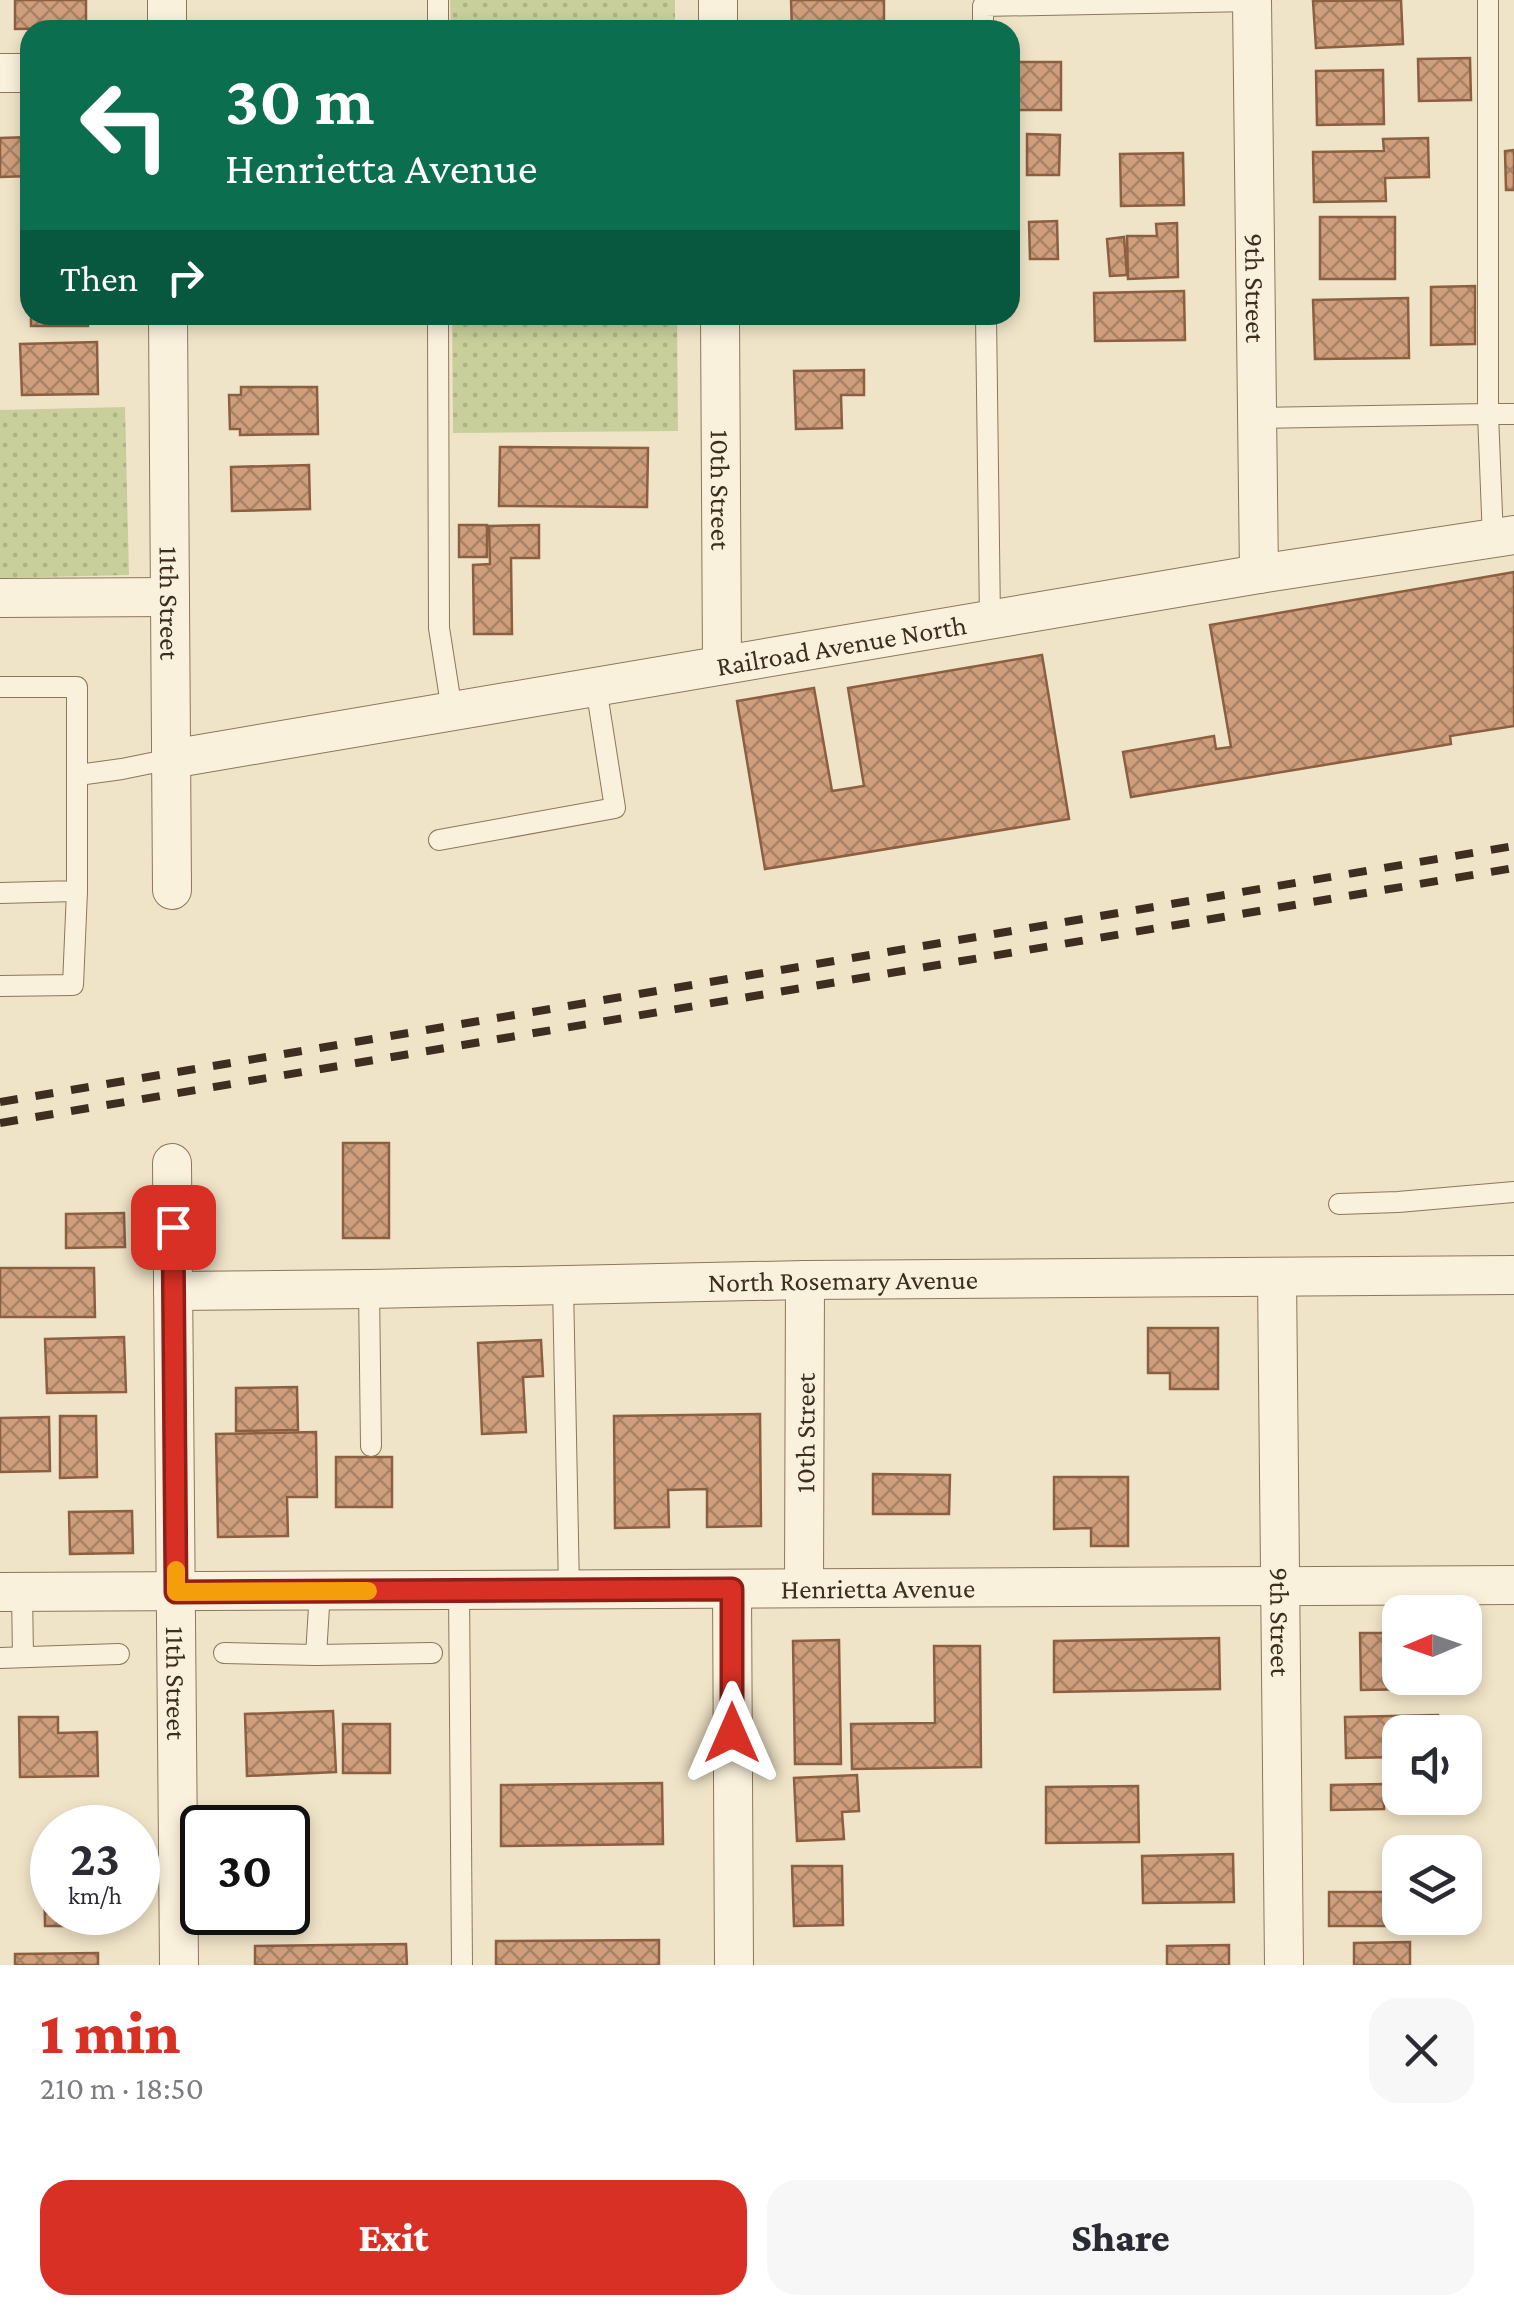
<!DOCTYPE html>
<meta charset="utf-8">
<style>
body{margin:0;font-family:"Crimson Pro",serif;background:#f7f7f7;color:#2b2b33;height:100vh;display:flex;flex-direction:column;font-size:38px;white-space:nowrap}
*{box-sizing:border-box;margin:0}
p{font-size:32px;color:#7c7c81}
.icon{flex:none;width:55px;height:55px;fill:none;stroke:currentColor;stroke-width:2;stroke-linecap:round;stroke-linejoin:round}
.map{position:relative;height:1965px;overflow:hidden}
.details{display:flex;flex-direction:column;background:#fff;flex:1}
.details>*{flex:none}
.hud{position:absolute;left:20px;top:20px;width:1000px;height:305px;border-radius:30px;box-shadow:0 5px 15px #0003;background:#0b6e4f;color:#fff;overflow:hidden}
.needle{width:65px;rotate:268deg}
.tools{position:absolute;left:1382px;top:1595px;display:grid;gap:20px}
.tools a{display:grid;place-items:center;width:100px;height:100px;border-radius:20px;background:#fff;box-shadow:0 5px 15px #0003;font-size:50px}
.speed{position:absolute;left:30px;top:1805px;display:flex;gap:20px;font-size:50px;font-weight:700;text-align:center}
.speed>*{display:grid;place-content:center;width:130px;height:130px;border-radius:50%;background:#fff;box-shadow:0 5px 15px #0003;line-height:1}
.speed small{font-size:25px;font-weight:400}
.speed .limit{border:5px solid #111;border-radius:15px;background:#fff;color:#111}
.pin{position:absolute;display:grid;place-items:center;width:85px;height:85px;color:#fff;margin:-42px;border-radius:20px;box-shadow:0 5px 15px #0006}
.me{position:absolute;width:110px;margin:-55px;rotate:0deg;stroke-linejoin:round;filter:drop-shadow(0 0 8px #0008)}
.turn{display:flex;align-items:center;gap:35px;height:210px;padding:0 40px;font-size:45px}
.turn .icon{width:130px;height:130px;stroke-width:2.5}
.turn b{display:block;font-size:70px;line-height:85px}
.then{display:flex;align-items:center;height:95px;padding:0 40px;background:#0003;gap:20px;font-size:38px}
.round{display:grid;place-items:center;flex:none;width:105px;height:105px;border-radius:30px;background:#f7f7f7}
.headline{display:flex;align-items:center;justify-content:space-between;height:170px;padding:0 40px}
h1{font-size:60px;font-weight:800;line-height:75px;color:#d93025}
.action{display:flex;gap:20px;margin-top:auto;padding:20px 40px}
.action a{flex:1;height:115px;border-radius:30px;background:#d93025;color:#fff;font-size:40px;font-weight:800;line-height:115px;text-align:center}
.action a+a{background:#f7f7f7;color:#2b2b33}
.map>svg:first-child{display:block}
</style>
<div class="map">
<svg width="1514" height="1965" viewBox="0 0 1514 1965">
<defs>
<pattern id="grass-dots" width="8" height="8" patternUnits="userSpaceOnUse" patternTransform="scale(2.5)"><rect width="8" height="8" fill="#c9cf9b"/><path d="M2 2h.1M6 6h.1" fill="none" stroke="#aeb285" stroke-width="1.8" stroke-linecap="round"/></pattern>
<pattern id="building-cross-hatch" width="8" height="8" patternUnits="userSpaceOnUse" patternTransform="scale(2.5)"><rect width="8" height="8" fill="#cf9f7d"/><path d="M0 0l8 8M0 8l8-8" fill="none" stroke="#a98266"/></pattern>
</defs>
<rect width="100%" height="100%" fill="#f0e4c8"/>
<!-- grass -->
<g fill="url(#grass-dots)">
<path d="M450,0h225v30h-224z"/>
<path d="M452,315h225l1,116 -225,2z"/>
<path d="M125,407l4,168 -129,3v-168z"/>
</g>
<!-- building -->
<g fill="url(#building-cross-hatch)" stroke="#8d5f41" stroke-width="2.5">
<path d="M15,0h71v28l-71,1z"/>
<path d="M791,0h93v30h-92z"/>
<path d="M1401,0l2,44 -87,4 -3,-47z"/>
<path d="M1470,58l1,42 -52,1 -1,-42z"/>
<rect x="1010" y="62" width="51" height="48"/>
<path d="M1383,70l1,54 -67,1 -1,-54z"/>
<path d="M30,124v52l-30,1v-39l30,-1z"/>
<path d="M1027,134l33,1 -1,40h-32z"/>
<path d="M1428,138l1,39 -44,1 1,23 -72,1 -1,-50 71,-1 -1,-12z"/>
<path d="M1514,150v40h-8l-1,-39z"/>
<path d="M1183,153l1,52 -63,1 -1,-52z"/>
<rect x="1320" y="217" width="75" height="62"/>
<path d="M1057,221l1,38h-28l-1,-37z"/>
<path d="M1177,223l1,54 -50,2 -1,-43h30l-1,-12z"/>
<path d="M1124,237l3,38 -17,1 -3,-37z"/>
<path d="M1475,286v58l-44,1v-58z"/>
<path d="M1184,291l1,49 -90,1 -1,-48z"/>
<path d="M1408,298l1,60 -94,1 -2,-59z"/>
<rect x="31" y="315" width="57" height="11"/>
<path d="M97,342l1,52 -76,1 -2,-51z"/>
<path d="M864,370v25h-23l1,33 -46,1 -2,-58z"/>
<path d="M241,387h76l1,47 -78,1v-6h-10l-1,-34h12z"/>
<path d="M500,447l148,1 -1,59 -148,-1z"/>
<path d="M309,465l1,44 -78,2 -1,-44z"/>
<rect x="459" y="525" width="28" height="32"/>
<path d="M539,525v33h-28l1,76h-38l-1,-69 17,-1 -1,-38z"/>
<path d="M1514,572v154l-64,10 1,8 -320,53 -8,-45 91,-16 2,13 15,-2 -21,-122z"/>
<path d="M1042,655l27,164 -304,50 -28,-168 77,-13 18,103 32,-5 -16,-98z"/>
<rect x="343" y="1143" width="46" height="95"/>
<path d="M124,1213l1,34 -59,1v-34z"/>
<path d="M0,1268h94l1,49h-95z"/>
<path d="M1148,1328h70v61h-48v-16h-22z"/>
<path d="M124,1337l2,55 -79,1 -2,-54z"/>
<path d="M541,1340l2,36 -20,1 3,55 -44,2 -4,-91z"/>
<path d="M297,1387l1,43 -62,1v-43z"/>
<path d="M760,1414l1,112 -54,1v-38l-39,1 1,37 -54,1 -1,-112z"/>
<path d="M60,1416h36l1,61 -37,1z"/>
<path d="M49,1417l1,54 -50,1v-54z"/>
<path d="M316,1432l1,65h-30l1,39 -70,1 -2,-103z"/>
<rect x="336" y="1457" width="56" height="50"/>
<path d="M873,1474l77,1 -1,39h-76z"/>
<path d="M1054,1477h74v69h-37v-18l-37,1z"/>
<path d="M132,1511l1,42 -63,1 -1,-42z"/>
<path d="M1360,1633h40v45h19v11l-58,1z"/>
<path d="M1219,1638l1,51 -166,3v-51z"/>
<path d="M839,1640l2,124h-46l-2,-123z"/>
<path d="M934,1646h46l1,121 -129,2 -1,-45 84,-1z"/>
<path d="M333,1711l3,61 -89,4 -2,-62z"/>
<path d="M1438,1715l1,17h-39v25l-54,1 -1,-41z"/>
<path d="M19,1717h39v16l39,-1 1,44 -78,1z"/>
<rect x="343" y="1724" width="47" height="49"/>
<path d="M857,1775l2,36 -17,1 2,27 -47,2 -3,-63z"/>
<path d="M662,1783l1,61 -162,2v-61z"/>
<path d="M1384,1784v25l-53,1v-25z"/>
<path d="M1138,1786l1,56 -93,1v-56z"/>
<path d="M1233,1854l1,48 -91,1 -1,-47z"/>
<path d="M792,1866h50l1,59 -49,1z"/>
<path d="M44,1868h8v44h53v14h-60z"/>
<rect x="1329" y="1892" width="69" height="34"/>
<path d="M659,1940v25h-163v-24z"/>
<path d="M1410,1942v23h-56v-22z"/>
<path d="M406,1944l1,21h-152v-19z"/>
<path d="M1229,1945v20h-62v-19z"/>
<path d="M98,1953v12h-83v-11z"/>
</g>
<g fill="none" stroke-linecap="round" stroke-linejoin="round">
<!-- lane casing -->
<g stroke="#8d765c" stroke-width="22">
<g id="lane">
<path d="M438,0v30"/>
<path d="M983,30v-24l269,-5"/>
<path d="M438,315l1,313 13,83"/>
<path d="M986,315l4,305"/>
<path d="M1257,418l231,-4v-414"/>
<path d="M1493,539l-5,-125h26"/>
<path d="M0,687h77v204l-77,2"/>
<path d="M78,775l44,-6 49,-10"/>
<path d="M439,840l176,-32 -19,-121"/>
<path d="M0,986l73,-1 4,-94"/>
<path d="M1339,1204l59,-2 116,-10"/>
<path d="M563,1285l6,304"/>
<path d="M369,1289l2,157"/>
<path d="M459,1590l3,375"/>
<path d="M22,1592l1,65"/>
<path d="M224,1653l92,2 4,-64"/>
<path d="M316,1655l116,-2"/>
<path d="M0,1658l119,-4"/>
</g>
</g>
<!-- street casing -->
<g stroke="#8d765c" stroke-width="40">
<g id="street">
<path d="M718,0v30"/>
<path id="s1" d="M1252,0l7,574"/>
<path d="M167,30v-30"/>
<path d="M0,73h30"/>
<path id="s2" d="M168,315l4,575"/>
<path id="s3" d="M720,315l2,350"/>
<path d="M0,598l170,-1"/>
<path id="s4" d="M171,759l1088,-185 255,-39"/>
<path id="s5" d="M172,1163l7,802"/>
<path id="s6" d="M1277,1277l7,688"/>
<path id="s7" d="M173,1291l196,-2 436,-9 709,-5"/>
<path id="s8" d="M804,1588l1,-308"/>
<path d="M732,1589l2,376"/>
<path id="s9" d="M0,1592l1514,-7"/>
</g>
</g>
<!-- lane -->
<use href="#lane" stroke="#faf1dc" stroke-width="20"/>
<!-- street -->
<use href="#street" stroke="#faf1dc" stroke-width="38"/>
<!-- rail -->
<g stroke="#3d2e20" stroke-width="8" stroke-dasharray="18 18" stroke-linecap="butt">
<path d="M0,1102l1514,-256"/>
<path d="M0,1123l1514,-255"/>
</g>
</g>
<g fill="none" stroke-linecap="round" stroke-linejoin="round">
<!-- route casing -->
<g stroke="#8d1f18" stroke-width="25">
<path id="route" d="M173,1227l3,365 556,-3v144"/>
</g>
<!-- route -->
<use href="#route" stroke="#d93025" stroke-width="18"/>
<!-- slow -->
<path stroke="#f59e0b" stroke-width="18" d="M176,1570v22l192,-1"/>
</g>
<g text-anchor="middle" stroke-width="9" stroke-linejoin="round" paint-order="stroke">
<!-- street labels -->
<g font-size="28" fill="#3d2e20" stroke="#f7eed8">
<text dy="10" stroke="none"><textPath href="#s1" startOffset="288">9th Street</textPath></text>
<text dy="10" stroke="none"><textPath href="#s3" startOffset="175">10th Street</textPath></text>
<text dy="10" stroke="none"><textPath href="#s2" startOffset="288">11th Street</textPath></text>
<text dy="10" stroke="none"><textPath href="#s4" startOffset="680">Railroad Avenue North</textPath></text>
<text dy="10" stroke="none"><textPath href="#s7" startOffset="670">North Rosemary Avenue</textPath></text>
<text dy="10" stroke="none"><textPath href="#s8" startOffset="155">10th Street</textPath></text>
<text dy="10" stroke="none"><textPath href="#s9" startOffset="878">Henrietta Avenue</textPath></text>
<text dy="10" stroke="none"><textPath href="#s6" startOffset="345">9th Street</textPath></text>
<text dy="10" stroke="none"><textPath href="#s5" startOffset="520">11th Street</textPath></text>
</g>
</g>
</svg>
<div class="tools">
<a><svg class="needle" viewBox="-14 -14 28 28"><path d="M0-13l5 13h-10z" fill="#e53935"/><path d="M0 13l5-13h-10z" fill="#7c7c81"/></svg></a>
<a><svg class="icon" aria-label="sound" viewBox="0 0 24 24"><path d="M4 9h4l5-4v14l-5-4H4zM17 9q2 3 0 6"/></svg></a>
<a><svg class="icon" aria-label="layers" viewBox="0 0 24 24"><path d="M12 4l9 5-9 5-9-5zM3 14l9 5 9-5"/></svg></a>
</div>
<div class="speed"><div>23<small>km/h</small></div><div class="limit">30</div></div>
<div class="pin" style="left:173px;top:1227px;background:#d93025"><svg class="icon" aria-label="arrive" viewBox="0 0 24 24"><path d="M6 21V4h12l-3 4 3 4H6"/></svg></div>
<svg class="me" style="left:732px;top:1733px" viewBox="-20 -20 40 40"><path d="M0-17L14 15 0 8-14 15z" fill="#d93025" stroke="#fff" stroke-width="4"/></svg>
<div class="hud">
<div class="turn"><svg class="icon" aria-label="left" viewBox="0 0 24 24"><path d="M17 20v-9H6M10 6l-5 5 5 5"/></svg><div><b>30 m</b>Henrietta Avenue</div></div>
<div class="then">Then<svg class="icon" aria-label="right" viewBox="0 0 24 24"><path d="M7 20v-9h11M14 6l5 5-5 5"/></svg></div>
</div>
</div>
<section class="details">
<div class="headline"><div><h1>1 min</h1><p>210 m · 18:50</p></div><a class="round"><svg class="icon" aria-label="close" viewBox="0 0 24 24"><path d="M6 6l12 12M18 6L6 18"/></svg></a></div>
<div class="action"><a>Exit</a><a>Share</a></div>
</section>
